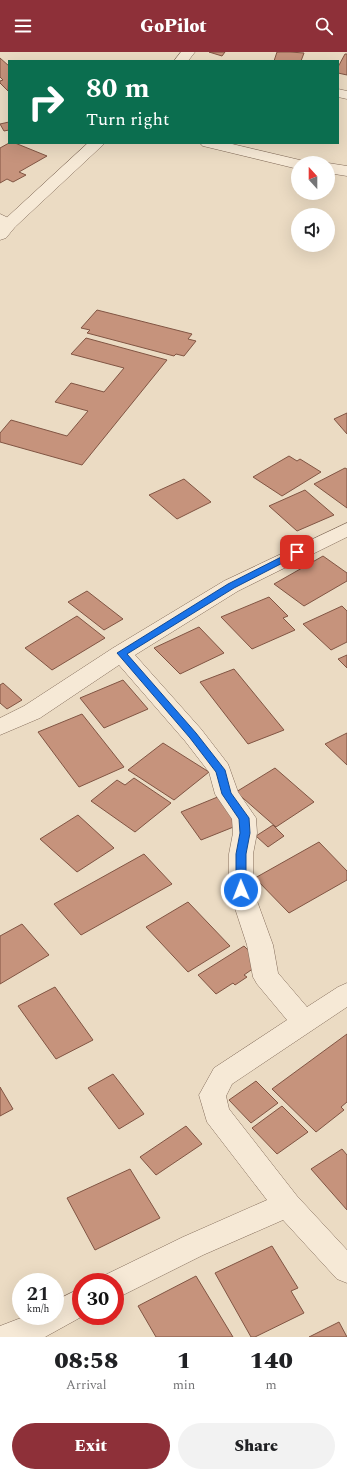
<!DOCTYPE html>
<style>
body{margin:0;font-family:Spectral,serif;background:#f2f2f2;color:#202124;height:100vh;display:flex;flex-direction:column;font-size:15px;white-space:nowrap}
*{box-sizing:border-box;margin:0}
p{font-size:13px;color:#757577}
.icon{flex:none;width:22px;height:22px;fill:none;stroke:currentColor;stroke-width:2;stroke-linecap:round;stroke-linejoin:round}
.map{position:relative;height:1285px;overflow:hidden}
.side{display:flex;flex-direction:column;background:#fff;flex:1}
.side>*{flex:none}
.banner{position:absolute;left:8px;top:8px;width:331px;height:84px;border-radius:0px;box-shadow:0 4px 16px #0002;background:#0b6e4f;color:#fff;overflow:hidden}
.needle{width:26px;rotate:339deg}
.tools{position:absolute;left:291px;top:104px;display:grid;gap:8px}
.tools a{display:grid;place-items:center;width:44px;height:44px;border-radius:50%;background:#fff;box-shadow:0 4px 16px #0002;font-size:20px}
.speed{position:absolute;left:12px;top:1221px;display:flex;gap:8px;font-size:20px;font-weight:700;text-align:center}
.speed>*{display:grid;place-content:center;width:52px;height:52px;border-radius:50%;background:#fff;box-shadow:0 4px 16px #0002;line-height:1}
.speed small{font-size:10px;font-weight:400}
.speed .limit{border:6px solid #d22;background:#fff;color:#111}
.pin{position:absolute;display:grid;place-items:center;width:34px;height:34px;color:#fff;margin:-17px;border-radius:8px;box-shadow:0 2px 6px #0006}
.me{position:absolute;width:44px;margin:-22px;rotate:359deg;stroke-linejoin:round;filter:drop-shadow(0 0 3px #0008)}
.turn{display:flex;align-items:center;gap:14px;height:84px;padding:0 12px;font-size:18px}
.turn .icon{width:52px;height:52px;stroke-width:2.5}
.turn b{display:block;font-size:28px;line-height:34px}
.eta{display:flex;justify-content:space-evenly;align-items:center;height:68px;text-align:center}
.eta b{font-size:24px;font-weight:800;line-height:28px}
.primary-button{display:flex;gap:8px;margin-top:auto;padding:8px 12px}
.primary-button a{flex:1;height:46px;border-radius:24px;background:#8e3039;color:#fff;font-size:16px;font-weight:800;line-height:46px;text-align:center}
.primary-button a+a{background:#f2f2f2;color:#202124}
header{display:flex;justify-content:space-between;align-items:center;height:52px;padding:0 12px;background:#8e3039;color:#fff;font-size:18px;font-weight:800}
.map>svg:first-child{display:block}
</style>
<header><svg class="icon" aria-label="menu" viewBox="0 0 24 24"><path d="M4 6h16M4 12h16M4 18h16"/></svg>GoPilot<svg class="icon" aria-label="search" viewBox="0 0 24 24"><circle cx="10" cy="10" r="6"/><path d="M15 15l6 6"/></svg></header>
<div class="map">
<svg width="347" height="1285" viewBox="0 0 347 1285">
<rect width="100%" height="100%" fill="#ebdbc3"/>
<!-- building -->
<g fill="#c6937c" stroke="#815543">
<path d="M209,0h16l-3,4z"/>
<path d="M277,0h13l14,1 -3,8h-27z"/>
<path d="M345,2h2v21l-9,-2v-6z"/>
<path d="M0,6l9,8 -1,25 -8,-8v-2l3,-1 -3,-3z"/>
<path d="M9,70v8l-5,1 -4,-7z"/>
<path d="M9,91h6l32,13 -28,16 7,3 -13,7 -6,-3 -7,4v-35z"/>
<path d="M97,258l95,24 -4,5 8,2 -12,15 -8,-2 -2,2 -87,-23 3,-3 -9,-2z"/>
<path d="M86,286l81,22 -85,105 -82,-23v-9l11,-13 56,16 21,-25 -33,-9 16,-19 33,9 20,-24 -53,-14z"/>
<path d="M347,361v21l-13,-15z"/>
<path d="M289,404l8,5 3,-2 21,13 -39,24 -29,-19z"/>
<path d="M345,416l2,1v39l-33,-24z"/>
<path d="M184,427l27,23 -34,17 -28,-24z"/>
<path d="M305,438l29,25 -37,16 -28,-25z"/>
<path d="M323,504l24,17v8l-43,25 -30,-22z"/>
<path d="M87,539l36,28 -19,11 -36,-28z"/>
<path d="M269,545l19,19 -5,2 12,12 -43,19 -31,-32z"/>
<path d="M342,554l5,5v31l-16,8 -28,-26z"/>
<path d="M77,564l28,22 -53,32 -27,-22z"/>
<path d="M199,575l25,26 -44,21 -26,-26z"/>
<path d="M347,603v13l-9,-9z"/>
<path d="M234,617l50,61 -36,14 -48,-62z"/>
<path d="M123,628l25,29 -44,19 -24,-30z"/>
<path d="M3,631l19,17 -15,9 -7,-6v-18z"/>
<path d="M82,662l42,53 -45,20 -41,-55z"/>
<path d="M347,681v32l-22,-21z"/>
<path d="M163,691l46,29 -35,28 -46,-30z"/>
<path d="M275,716l39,34 -38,25 -40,-35z"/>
<path d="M134,726l37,25 -36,29 -44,-31 26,-21 8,5z"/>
<path d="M220,744l21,28 -40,16 -20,-28z"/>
<path d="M78,763l36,33 -37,24 -37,-33z"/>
<path d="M273,773l11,11 -16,11 -12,-11z"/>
<path d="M319,790l28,29v9l-58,33 -34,-35z"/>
<path d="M144,802l28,30 -91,51 -27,-31z"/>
<path d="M188,850l42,44 -42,26 -42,-45z"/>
<path d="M22,872l27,31 -49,29v-48z"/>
<path d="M244,894l17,17 -17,12 3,2 -12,8 -2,-2 -17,11 -18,-19z"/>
<path d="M55,935l38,53 -37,19 -38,-53z"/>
<path d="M347,982v68l-6,5 3,3 -28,22 -44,-43z"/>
<path d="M113,1022l31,40 -25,15 -31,-41z"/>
<path d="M256,1029l22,22 -27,20 -22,-23z"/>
<path d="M0,1035l13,22 -13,7z"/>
<path d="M282,1054l26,26 -31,22 -25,-26z"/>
<path d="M186,1074l16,18 -46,31 -16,-18z"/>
<path d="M342,1097l5,6v55l-36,-41z"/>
<path d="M130,1117l30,49 -65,32 -28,-52z"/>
<path d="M272,1194l26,42 -7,3 13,22 -49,24h-4l-36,-64z"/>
<path d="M196,1224l37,61h-77l-18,-31z"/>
<path d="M339,1270l8,15h-38z"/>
</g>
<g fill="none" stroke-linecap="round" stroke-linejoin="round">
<!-- minor casing -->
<g stroke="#846d5b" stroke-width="1">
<g id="minor">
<path d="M338,37l9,2v8l-9,-2z"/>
<path d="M200,91h28l76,18 1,2h-7v6l-95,-23z"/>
<path d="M328,111l19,3v10l-19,-3z"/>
<path d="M0,162l15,7 2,3 -2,3 -6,2 -9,-3z"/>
<path d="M347,471v14l-109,54 -103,64 66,74 27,35 10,28 18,26 1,15 -4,21v36l20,55 5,28 29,34 31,-20 9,-4v24l-115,77 -6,12 3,13 68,87 50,54v33l-10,-4 -54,-59 -80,35 -88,44v-17h-13l3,-7 78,-38 84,-37 -60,-78 -8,-27 15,-27 73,-48 -30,-36 -4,-7 -6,-32 -18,-55v-36l4,-21 -1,-14 -17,-25 -6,-22 -24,-31 -66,-76 -79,53 -40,17v-17l24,-12 89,-58 111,-67z"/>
<path d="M81,1236v28h2l-38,21h-45v-11l26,-10h29v-15z"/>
</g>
</g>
<!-- tertiary casing -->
<g stroke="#846d5b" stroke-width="1">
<g id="tertiary">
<path d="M181,0h14l-7,9h-14z"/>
<path d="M88,91h17l-90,84 -9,11 -6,2v-16l3,-3z"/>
</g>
</g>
<!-- minor -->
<use href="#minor" fill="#f6e9d6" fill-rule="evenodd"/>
<!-- tertiary -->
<use href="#tertiary" fill="#f6e9d6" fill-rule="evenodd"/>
</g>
<!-- route -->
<path fill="#1a73e8" stroke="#114b97" d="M297,497l5,3 -2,2 -66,34 -107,66 69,79 29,37 6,23 18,25 1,15 -4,21v36l-5,4 -5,-4v-36l4,-21 -1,-14 -17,-25 -6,-22 -26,-34 -73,-85 111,-69z"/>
</svg>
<div class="tools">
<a><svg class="needle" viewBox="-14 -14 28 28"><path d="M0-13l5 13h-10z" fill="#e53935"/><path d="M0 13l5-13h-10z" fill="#757577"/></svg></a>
<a><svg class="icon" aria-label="sound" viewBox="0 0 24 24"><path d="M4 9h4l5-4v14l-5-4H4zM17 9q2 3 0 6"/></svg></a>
</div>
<div class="speed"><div>21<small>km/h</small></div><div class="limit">30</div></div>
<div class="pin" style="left:297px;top:500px;background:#d93025"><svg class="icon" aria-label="arrive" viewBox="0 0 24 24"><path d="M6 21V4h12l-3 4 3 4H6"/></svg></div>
<svg class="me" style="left:241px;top:838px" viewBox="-20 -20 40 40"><circle r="17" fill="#1a73e8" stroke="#fff" stroke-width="3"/><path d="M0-11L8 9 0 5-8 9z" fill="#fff"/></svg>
<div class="banner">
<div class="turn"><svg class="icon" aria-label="right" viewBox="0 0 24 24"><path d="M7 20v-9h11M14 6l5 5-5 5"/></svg><div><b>80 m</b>Turn right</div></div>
</div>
</div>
<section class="side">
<div class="eta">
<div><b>08:58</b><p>Arrival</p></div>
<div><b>1</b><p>min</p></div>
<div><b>140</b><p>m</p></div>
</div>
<div class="primary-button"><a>Exit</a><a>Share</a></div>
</section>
